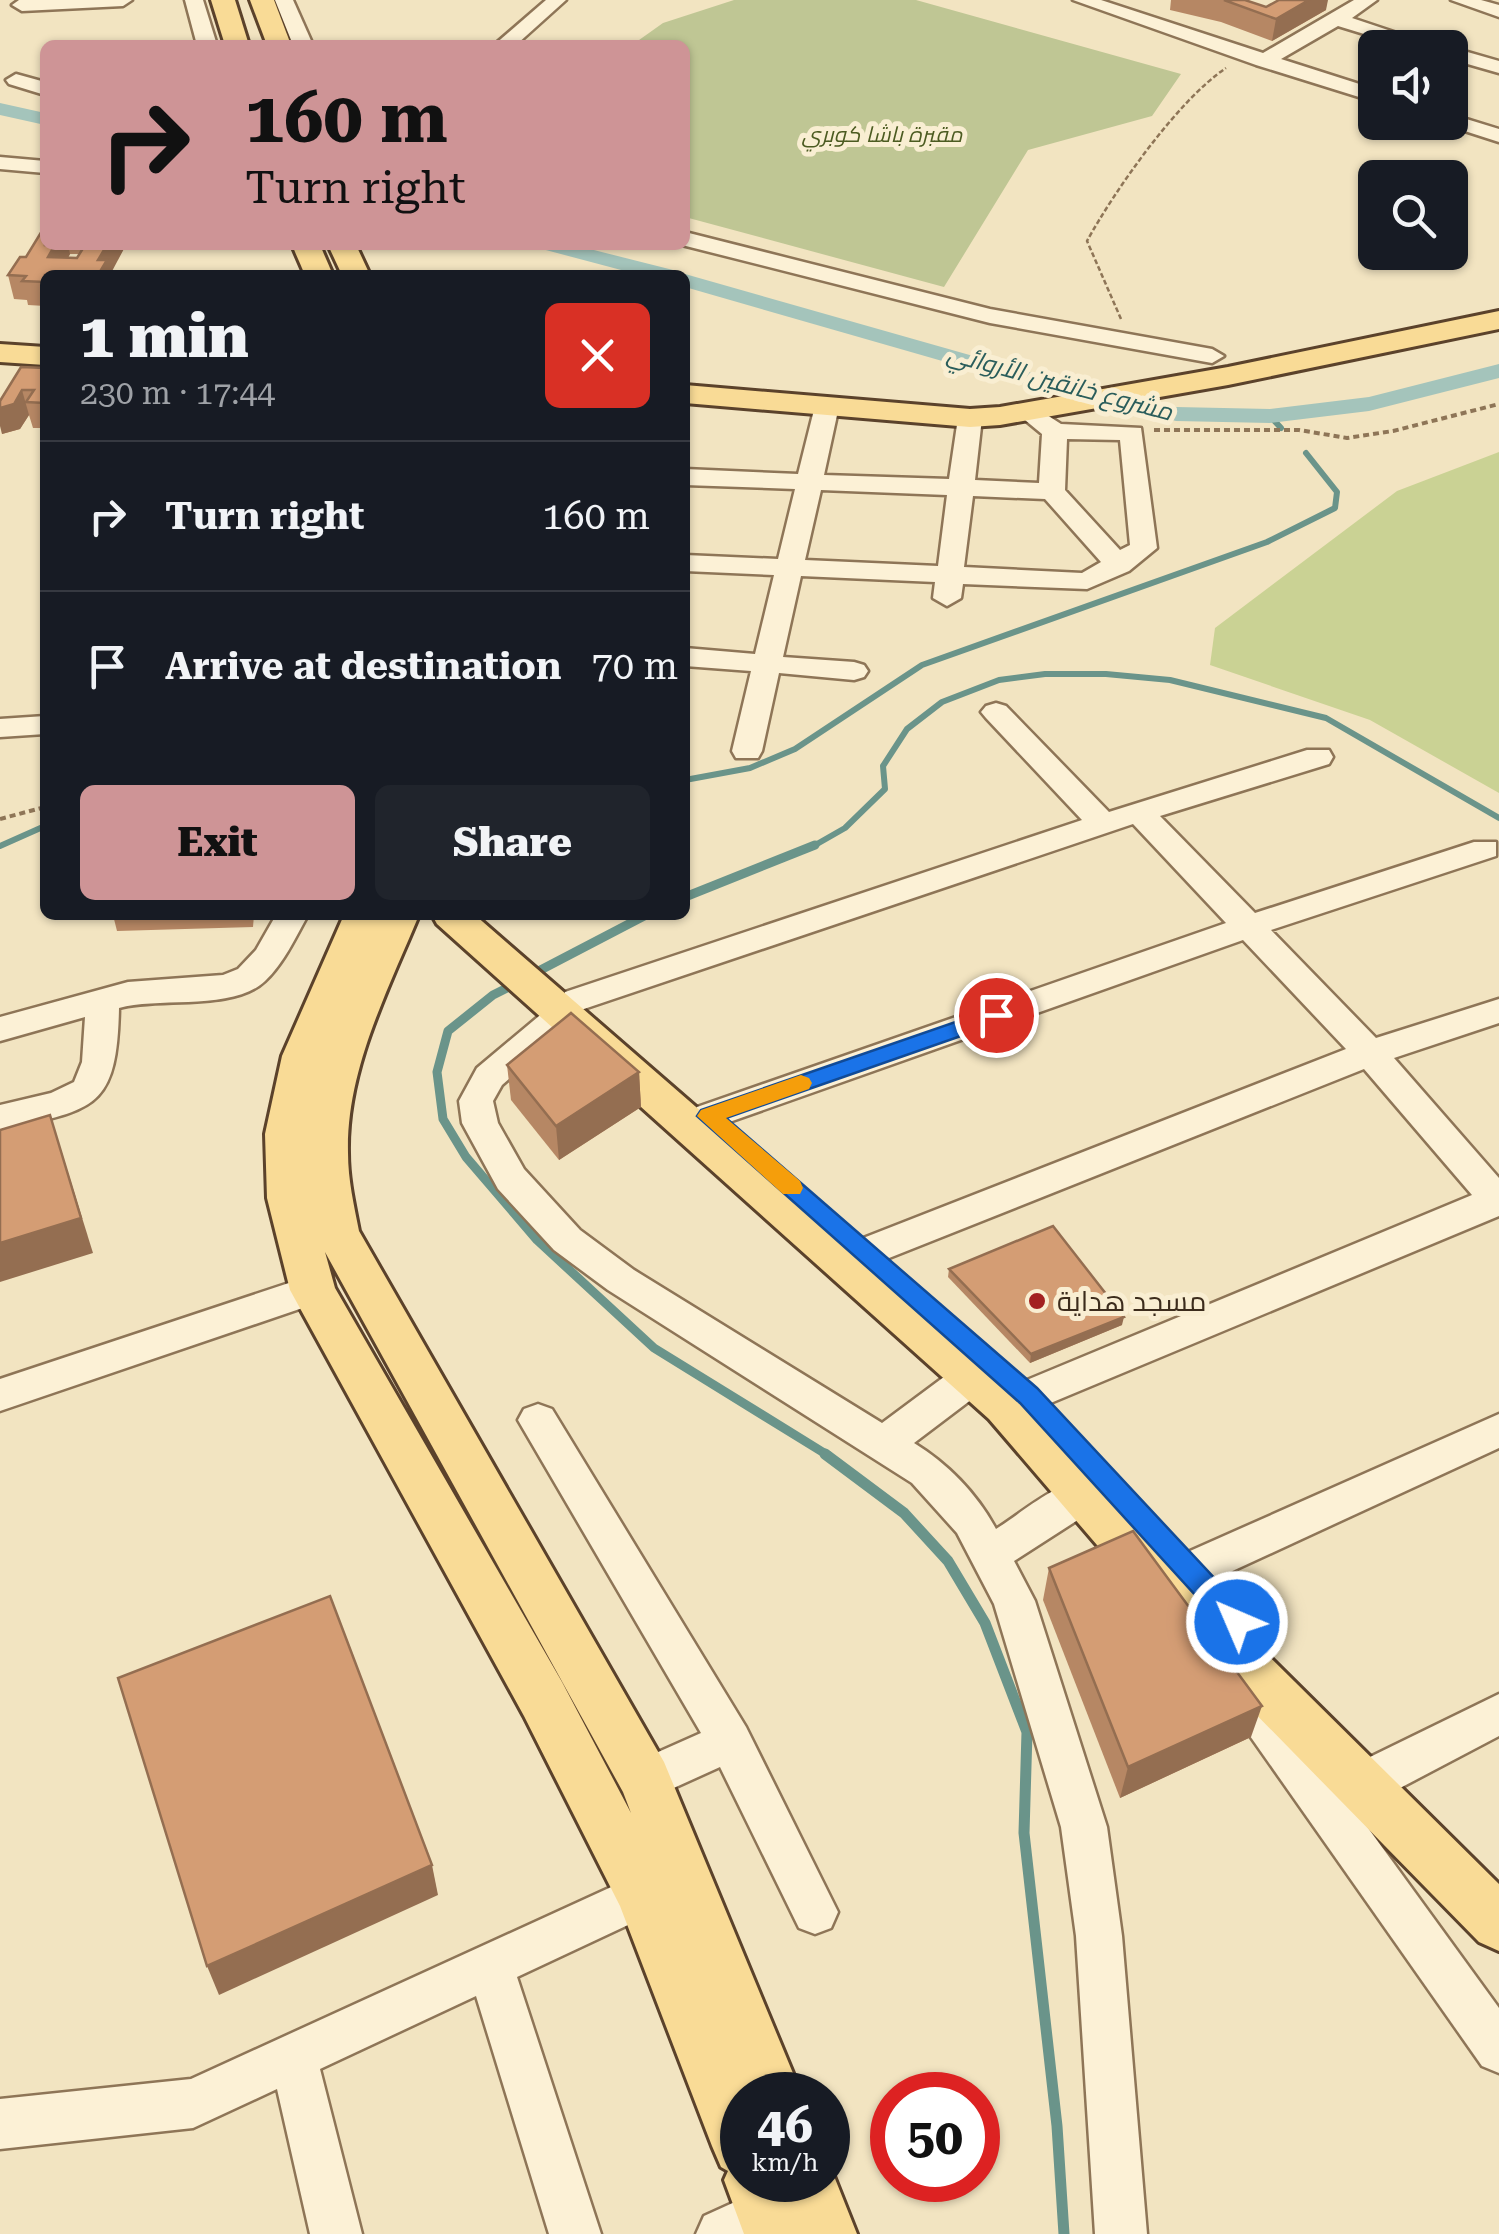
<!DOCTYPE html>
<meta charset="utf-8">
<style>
body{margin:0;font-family:"Roboto Serif",Cairo,serif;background:#20242c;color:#f1f3f6;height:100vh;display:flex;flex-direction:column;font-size:38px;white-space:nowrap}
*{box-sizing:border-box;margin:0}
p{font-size:32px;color:#9ea1a6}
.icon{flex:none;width:55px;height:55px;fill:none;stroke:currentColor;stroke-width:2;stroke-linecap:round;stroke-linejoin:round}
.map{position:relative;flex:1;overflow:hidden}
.details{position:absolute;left:40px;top:270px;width:650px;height:650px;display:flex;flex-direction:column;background:#171b24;border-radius:15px;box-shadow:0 2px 8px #0004}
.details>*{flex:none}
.hud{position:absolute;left:40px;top:40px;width:650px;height:210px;border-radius:15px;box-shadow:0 2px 8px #0004;background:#ce9496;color:#111;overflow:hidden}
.controls{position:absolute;left:1358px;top:30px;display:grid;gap:20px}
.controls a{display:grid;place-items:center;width:110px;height:110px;border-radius:15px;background:#171b24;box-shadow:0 2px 8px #0004;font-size:50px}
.speed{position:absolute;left:720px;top:2072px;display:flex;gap:20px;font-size:50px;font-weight:700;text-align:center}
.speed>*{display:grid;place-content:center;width:130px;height:130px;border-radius:50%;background:#171b24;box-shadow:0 2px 8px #0004;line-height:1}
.speed small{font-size:25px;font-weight:400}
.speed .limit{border:15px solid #d22;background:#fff;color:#111}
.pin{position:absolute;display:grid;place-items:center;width:85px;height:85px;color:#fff;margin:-42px;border:5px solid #fff;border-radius:50%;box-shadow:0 2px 10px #0007}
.me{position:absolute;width:110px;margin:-55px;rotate:315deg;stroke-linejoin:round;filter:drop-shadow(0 0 8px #0008)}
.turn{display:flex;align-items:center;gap:35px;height:210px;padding:0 40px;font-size:45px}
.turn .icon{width:130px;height:130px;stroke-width:2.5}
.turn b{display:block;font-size:70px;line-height:85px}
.round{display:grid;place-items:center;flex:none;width:105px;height:105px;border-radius:15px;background:#20242c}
.headline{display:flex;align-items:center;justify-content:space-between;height:170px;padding:0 40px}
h1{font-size:60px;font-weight:800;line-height:75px}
.cta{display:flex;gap:20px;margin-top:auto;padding:20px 40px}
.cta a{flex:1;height:115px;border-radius:15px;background:#ce9496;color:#111;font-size:40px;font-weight:800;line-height:115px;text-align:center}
.cta a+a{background:#20242c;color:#f1f3f6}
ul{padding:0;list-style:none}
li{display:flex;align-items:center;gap:30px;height:150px;padding:0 40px;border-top:2px solid #363941}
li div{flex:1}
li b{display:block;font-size:38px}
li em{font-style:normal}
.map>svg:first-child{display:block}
</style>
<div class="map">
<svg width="1499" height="2234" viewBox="0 0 1499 2234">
<rect width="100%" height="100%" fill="#f2e4c1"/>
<!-- green -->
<path fill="#cad294" d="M1499,452v341l-129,-73 -160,-55 5,-37 182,-137z"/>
<!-- cemetery -->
<path fill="#bfc694" d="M734,0h182l265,74 -29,42 -124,34 -84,137 -259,-70v-172h-53l31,-22z"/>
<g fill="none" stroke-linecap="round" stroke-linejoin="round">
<!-- stream-far2 -->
<g stroke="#6a948a" stroke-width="6">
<path d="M1270,416l11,12"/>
<path d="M685,780l65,-12 45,-19 127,-84 345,-123 68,-34 2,-16 -31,-39"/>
<path d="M0,846l45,-20"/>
<path d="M810,848l35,-20 40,-39 -2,-23 24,-37 35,-27 57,-22 46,-6h61l64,6 156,38 173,100"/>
</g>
<!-- stream-far1 -->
<g stroke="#6a948a" stroke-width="9">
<path d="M685,897l130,-52"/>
<path d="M529,976l117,-61"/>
<path d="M515,984l-22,11 -45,36 -11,41 6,47 23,38 71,83 117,108 175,108"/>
</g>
<!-- stream -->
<path stroke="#6a948a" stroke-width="11" d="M825,1454l79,59 44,48 37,62 42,109 -3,101 33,293 7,108"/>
<!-- canal -->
<g fill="#a4c4bb" fill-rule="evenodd">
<path d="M0,103l45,10v12l-45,-10z"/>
<path d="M539,245h35l99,25 3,5h-36l-98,-26z"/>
<path d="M685,274l355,101 136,32 94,2 99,-12 130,-33v14l-130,33 -99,12 -94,-2 -150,-36 -341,-98v-12h-6z"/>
</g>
<!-- minor casing -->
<g stroke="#8e7557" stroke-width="5">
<g id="minor">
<path d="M19,0h113l-9,6 -101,5 -10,-6z"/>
<path d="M185,0h18l14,45h-20z"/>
<path d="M275,0h18l20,45h-20z"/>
<path d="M546,0h20l-50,45h-22z"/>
<path d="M1073,0h28l162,53 91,-53h23l-25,18 90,30h-32l-72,-22 -57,33 94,30v13l-119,-37z"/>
<path d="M1451,0h30l18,5v12z"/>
<path d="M1450,47l49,14v12l-49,-14z"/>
<path d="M16,74l29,8v13l-36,-11 -3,-4z"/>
<path d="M1450,114l49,15v13l-56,-18 7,-2z"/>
<path d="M0,157l45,4v12l-45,-4z"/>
<path d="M685,232l305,77 222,40 12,7 -12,7 -222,-40 -308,-78z"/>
<path d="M827,399l12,7 -15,69 125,4 9,-61 12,-7 12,7 -7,62 64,3 3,-49 -17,-14 4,-5h18l14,9 80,4 16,120 -28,23 -42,18 -124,-5 -2,14 -14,8 -14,-8 2,-16 -134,-6 -18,81 71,5 10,3 4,6 -4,6 -10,3 -75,-7 -17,78 -4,7h-22l-4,-7 19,-80 -66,-5v-18l70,6 19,-79 -89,-4v-16l93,4 17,-70 -110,-4v-16l113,5 17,-68zM1067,439l53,1 10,105 -10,5 -55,-60zM821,490l126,5 -9,71 -133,-6zM973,496l72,3 56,63 -19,11 -118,-6z"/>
<path d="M996,703l10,3 103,106 198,-62h22l4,7 -4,7 -169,52 95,97 219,-71h22v14l-225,74 105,108 123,-39v24l-105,35 105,120v38l-470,196 -14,-5 -6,-11 6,-11 457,-190 -108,-126 -485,193 -13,4 -13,-4 -5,-10 5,-10 493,-193 -103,-109 -522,185 -12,4 -12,-4 -5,-9 5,-9 529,-184 -93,-99 -555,187 -3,11 -73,63 -9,16 5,22 26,46 56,61 54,40 248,153 78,-58 14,-5 14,5 5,11 -5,11 -74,56c34,21 63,51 82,86 28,-17 70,-57 102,-46l6,12 -6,12 -84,54 21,40 72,226 15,109 25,298h-52l-19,-298 -15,-109 -67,-223 -37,-71 -45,-50 -304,-193 -54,-40 -56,-61 -36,-66 -3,-22 18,-33 74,-62 11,-3 3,-11 517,-172 -96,-102 -5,-6 5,-6z"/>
<path d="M45,716v18l-45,3v-18z"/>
<path d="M276,915h32c-13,23 -24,48 -43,66 -31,30 -106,16 -146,27 -2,105 -27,100 -119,123v-26l51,-12 23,-11 8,-20 3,-45 -85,24v-24l128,-35 95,-7 15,-6 18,-19z"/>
<path d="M313,1275l13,5 6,10 -6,10 -326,111v-32z"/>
<path d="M538,1404l14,5 194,318 92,185 -7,16 -16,6 -16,-6 -79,-161 -75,34 -16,-6 -6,-15 6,-15 72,-32 -183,-313 6,-11z"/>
<path d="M1499,1414v34l-297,137 -15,5 -15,-5 -6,-13 6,-13z"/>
<path d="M1244,1672l15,6 240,330v65l-17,-7 -253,-360 -7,-14 7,-14z"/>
<path d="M1499,1694v42l-97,51 -16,6 -16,-6 -6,-15 6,-15z"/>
<path d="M644,1872l16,6 7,16 -7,16 -143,67 84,257h-52l-73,-238 -156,73 42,165h-52l-33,-145 -84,39 -193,21v-50l191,-20z"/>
<path d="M768,2187l18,7 7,18 -7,18 -9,4h-81l8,-18z"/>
</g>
</g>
<!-- major casing -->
<g stroke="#5b422b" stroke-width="6">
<g id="major">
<path d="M211,0h24l14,45h-24z"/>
<path d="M250,0h24l17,45h-24z"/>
<path d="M292,245h28l13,30h-28z"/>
<path d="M328,245h28l14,30h-28z"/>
<path d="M1499,311v18l-271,56 -228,40 -30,2 -285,-24v-18l285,24 30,-2 228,-40z"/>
<path d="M0,344l45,3v18l-45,-3z"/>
<path d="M344,915h75c-31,75 -73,155 -71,238 0,27 6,52 11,78l305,531 138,333h-60v85h86v-19l29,73h-113l-20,-54 4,-9 -7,-4 -9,-21 -92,-240 -96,-190 -234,-426 -23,-92 -2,-64 17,-78zM325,1252l298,540 8,21 -69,-131 -227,-394z"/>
<path d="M432,915h43l548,476 158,178 318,315v67l-20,-9 -334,-341 -156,-182 -552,-495z"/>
</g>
</g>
<!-- path-far1 -->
<path stroke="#8e7557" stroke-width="2.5" stroke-dasharray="5 2.5" stroke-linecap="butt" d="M1121,319l-34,-78c28,-51 91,-141 139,-173"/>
<!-- path -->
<g stroke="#8e7557" stroke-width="4" stroke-dasharray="6 4" stroke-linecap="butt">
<path d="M1154,430h145l48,8 46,-7 106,-27"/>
<path d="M0,819l45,-12"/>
</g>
<!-- minor -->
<use href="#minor" fill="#fcf1d6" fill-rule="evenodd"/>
<!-- major -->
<use href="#major" fill="#f9db96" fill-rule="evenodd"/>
</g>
<!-- wall -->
<g fill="#b68764" fill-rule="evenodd">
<path d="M1171,0h74l21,7 60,3 -54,31 -51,-19 -51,-12z"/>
<path d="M45,245h81l-17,28 -64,2v31l-17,-1 -1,-5 -13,-1 -6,-24 18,-18zM70,254h10l-3,4h-9z"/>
<path d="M45,368v60h-12l-4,-13 -9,14 -18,5 -2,-33z"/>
<path d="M113,915h141l-1,12 -136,4z"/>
<path d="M507,1065l132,7 2,35 -82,53 -48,-60z"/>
<path d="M949,1269l173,56 -92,38 -82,-86z"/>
<path d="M1049,1568l202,169 -131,61 -77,-198z"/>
</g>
<!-- shaded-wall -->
<g fill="#946e51">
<path d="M1309,0h19l-2,10 -54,31 4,-22z"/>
<path d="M55,245h13l2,9 -12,21 -10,-18z"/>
<path d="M107,245h19l-16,30h-12v-15z"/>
<path d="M22,390l7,25 -9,14 -18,5 -2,-8v-18z"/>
<path d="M639,1072l2,35 -82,53 -3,-34z"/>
<path d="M61,1150l32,103 -93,29v-39z"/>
<path d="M1124,1317l-2,8 -92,38 1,-9z"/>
<path d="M1262,1706l-11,31 -131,61 8,-31z"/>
<path d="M432,1865l6,30 -219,100 -12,-29z"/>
</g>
<!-- building -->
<g fill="#d49d74" stroke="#946e51" stroke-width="2.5">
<path d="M1224,0h21l21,7 13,-7h30l-33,19z"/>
<path d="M45,226v19h10l-7,12 29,1 8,-13h22l-9,15h9l-9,15h-53v7l-23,-1 4,-5 -18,-1 12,-18h6z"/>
<path d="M21,367l24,1v35l-19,-1 8,-12h-12l-8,14 -14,4v-7z"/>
<path d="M571,1013l68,59 -83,54 -49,-61z"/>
<path d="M50,1115l31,103 -81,25v-113z"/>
<path d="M1053,1226l71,91 -93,37 -82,-85z"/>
<path d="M1133,1531l129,175 -134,61 -79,-199z"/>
<path d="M330,1596l102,269 -225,101 -89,-288z"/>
</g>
<!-- route -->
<path fill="#1a73e8" stroke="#114b97" stroke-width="2.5" d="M996,1008l11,7 -3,6 -278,97 311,270 210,225 4,9 -4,8 -10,4 -10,-4 -207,-227 -323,-287 4,-6z"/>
<!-- slow -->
<path fill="#f59e0b" d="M801,1075l8,3 3,5 -3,6 -83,29 74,63 3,7 -3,6h-17l-86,-78 4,-6z"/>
<!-- markers -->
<circle fill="#a32121" stroke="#f9eed2" stroke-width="4" cx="1037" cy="1301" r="10"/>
<g text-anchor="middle" stroke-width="10" stroke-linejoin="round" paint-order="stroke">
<!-- far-park labels -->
<g font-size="22" font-style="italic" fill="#4c5b21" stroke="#f9eed2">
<text x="882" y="142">مقبرة باشا كوبري</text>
</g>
<!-- far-water labels -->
<g font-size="25" font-style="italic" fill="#2a5d5b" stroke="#f9eed2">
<text transform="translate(1060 382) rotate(15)" y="9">مشروع خانقين الأروائي</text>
</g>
<!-- poi labels -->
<g font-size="28" fill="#3c2c1c" stroke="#f9eed2" text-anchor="start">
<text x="1057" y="1311">مسجد هداية</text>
</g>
</g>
</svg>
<div class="controls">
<a><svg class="icon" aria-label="sound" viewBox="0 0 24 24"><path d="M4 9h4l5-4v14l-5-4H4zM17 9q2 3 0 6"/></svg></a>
<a><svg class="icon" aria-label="search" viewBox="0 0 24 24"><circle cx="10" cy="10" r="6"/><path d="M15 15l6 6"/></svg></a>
</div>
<div class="speed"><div>46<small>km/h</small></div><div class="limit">50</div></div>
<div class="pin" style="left:996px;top:1015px;background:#d93025"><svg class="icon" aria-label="arrive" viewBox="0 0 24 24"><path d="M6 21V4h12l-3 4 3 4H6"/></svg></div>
<svg class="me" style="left:1237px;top:1622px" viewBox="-20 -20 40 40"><circle r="17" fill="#1a73e8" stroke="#fff" stroke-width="3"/><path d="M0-11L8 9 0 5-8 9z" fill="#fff"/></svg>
<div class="hud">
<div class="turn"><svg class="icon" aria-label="right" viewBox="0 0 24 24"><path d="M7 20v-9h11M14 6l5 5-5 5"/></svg><div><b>160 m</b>Turn right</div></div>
</div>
<section class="details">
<div class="headline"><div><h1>1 min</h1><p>230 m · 17:44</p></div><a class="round" style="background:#d93025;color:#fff"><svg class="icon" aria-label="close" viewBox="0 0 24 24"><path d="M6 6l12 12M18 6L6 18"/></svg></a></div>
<ul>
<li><svg class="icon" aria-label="right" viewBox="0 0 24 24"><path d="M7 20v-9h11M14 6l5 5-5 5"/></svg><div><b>Turn right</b></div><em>160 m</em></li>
<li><svg class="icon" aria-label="arrive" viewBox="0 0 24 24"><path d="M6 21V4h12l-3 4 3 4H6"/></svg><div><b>Arrive at destination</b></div><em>70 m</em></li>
</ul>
<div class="cta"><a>Exit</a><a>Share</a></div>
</section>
</div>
